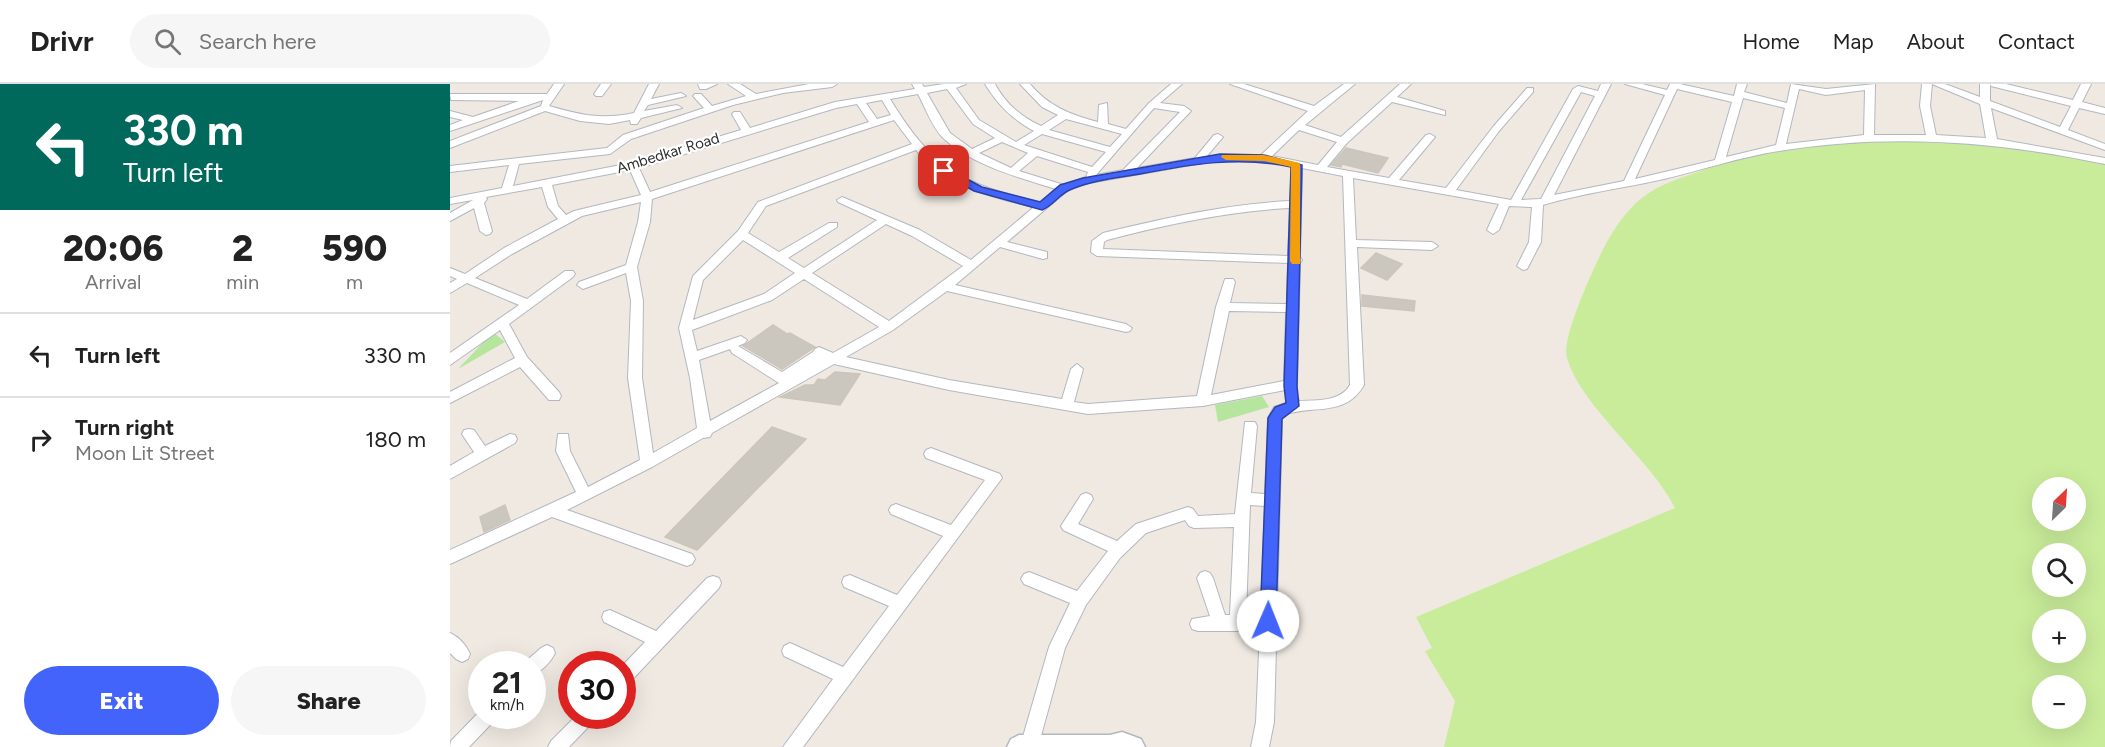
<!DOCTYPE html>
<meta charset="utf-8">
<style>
body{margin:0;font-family:Figtree,sans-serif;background:#f6f6f6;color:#222;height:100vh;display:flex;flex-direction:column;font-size:22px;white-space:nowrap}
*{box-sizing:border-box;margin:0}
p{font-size:20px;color:#767676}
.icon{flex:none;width:33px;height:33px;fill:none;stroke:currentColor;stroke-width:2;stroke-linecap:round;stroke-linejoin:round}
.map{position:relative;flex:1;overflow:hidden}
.panel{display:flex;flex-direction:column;background:#fff;width:450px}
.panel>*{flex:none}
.banner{background:#00695c;color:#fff;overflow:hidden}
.needle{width:39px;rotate:25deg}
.fabs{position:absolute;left:1582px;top:393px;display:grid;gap:12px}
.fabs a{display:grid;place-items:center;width:54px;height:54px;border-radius:50%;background:#fff;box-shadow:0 6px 24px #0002;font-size:30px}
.speed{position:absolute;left:18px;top:567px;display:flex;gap:12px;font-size:30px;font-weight:700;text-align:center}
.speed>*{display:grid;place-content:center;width:78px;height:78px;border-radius:50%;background:#fff;box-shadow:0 6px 24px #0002;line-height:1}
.speed small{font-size:15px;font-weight:400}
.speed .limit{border:9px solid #d22;background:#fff;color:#111}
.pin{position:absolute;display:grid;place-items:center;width:51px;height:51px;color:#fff;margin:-26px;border-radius:12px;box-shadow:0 3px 9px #0006}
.me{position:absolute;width:66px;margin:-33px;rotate:1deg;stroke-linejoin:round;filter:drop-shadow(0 0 4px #0008)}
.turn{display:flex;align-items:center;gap:21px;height:126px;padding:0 24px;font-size:27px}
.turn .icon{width:78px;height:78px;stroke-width:2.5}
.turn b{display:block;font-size:42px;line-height:51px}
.eta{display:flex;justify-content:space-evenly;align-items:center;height:102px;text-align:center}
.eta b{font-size:36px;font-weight:800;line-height:42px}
.primary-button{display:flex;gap:12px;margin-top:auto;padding:12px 24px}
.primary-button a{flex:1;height:69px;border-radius:36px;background:#4264fb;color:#fff;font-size:24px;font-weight:800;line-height:69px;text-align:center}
.primary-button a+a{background:#f6f6f6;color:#222}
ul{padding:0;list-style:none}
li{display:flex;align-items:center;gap:18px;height:84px;padding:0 24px;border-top:2px solid #e0e0e0}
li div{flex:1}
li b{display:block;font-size:22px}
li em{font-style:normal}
header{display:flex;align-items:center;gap:36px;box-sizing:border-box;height:84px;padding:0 30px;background:#fff;border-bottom:2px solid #e0e0e0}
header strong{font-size:28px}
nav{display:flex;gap:33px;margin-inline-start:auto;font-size:21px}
.search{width:420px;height:54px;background:#f6f6f6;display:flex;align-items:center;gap:15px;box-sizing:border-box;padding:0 21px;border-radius:33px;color:#767676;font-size:22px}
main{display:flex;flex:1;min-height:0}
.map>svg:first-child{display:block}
</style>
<header>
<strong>Drivr</strong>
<div class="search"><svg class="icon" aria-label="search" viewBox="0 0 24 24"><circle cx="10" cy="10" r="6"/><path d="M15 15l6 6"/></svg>Search here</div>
<nav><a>Home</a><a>Map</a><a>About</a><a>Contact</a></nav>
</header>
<main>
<section class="panel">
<div class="banner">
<div class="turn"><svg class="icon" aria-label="left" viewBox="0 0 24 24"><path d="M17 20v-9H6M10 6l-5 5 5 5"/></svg><div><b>330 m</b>Turn left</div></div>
</div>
<div class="eta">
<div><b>20:06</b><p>Arrival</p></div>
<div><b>2</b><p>min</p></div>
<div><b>590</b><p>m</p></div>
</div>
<ul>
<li><svg class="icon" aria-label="left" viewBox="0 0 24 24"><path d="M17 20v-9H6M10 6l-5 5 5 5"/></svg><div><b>Turn left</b></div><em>330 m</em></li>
<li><svg class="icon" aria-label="right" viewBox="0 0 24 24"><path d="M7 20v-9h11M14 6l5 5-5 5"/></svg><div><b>Turn right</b><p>Moon Lit Street</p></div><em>180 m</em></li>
</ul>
<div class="primary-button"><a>Exit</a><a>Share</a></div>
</section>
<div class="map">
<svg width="1655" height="663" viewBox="0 0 1655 663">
<rect width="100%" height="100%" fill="#efe9e1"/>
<!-- green -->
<g fill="#b6e59e">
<path d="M43,248l12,10 -47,27z"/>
<path d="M812,312l7,11 -51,15 -3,-17z"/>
</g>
<!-- pitch -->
<path fill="#c9ec9a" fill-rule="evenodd" d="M1502,54l153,24v585h-661l11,-46 -30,-50 7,-3 -16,-31 259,-109c-25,-50 -94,-101 -108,-150 -5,-15 14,-59 20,-74 13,-29 25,-58 49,-81 16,-15 35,-22 56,-29 84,-31 172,-32 260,-36zM1593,404h33v32h-33zM1593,470h33v32h-33zM1593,536h33v32h-33zM1593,602h33v32h-33z"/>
<!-- building -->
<g fill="#cbc7bf" stroke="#cbc5ba" stroke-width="1.5">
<path d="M896,64l42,10 -10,15 -36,-9 -1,3 -10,-2z"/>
<path d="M926,169l26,11 -15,16 -26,-12z"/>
<path d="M912,211l53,6 -1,10 -52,-5z"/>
<path d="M323,241l14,9 3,-1 25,14 -33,22 -39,-23z"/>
<path d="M385,288l25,2 -20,31 -60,-8 25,-12h9l4,-6 7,1z"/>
<path d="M322,343l34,12 -109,111 -32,-13z"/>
<path d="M55,421l5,15 -26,12 -4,-15z"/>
</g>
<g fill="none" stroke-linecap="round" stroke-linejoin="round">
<!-- minor casing -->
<g stroke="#b4b7c1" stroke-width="2">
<g id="minor">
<path d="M104,0h10l-15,22c33,9 51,14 85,7l15,-29h10l-8,15 30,-6 5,3 -38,9 -4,6 33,-6 5,3 -41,10 -4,6h-6l-1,-4 -21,4 -29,-3 -35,-10 -95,37v-7l91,-35 2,-6 -93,31v-6l13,-5 -13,-3v-6l23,6 46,-16 -68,-1 -1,-6h97z"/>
<path d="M151,0h10l-9,12h-6l-2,-2z"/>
<path d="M248,0h19l-11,5h-6z"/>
<path d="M278,0h12l16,10 53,-10h28l-5,3 -49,6 -50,12 -102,34 -21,15 -91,10 -6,22 118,-23 110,-33 -9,-16 2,-2h6l10,16 85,-26 80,-13 -3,-5h10l2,3 20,-3h22l-10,4 23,32 37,22 18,-11c-22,-12 -36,-26 -49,-47h10c11,20 25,32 46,42l17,-11 -16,-8 -22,-23h10c18,22 41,31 68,38l1,-17 8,-2 1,21 18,5 23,-26 22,-19h11l-22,19 24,3 7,5 -54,57 58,-10 19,-23 4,-1 5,3 -16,19 54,-1 47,-44 -78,-27h14l70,22 30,-22h11l-50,41 36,12 59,-53h11l-14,13 48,14v4l-53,-13 -45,41 -20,24 62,11 37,-43 4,-1 5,3 -36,43 47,8 47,-61 34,-39h6v4l-34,39 -43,59 55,10 62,-111 5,-3 20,5 3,-7h10l-57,111 70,-14 41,-86 -40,-11h17l25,6 3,-6h10l54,12 3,-12h10l-3,8 43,11 4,-19 35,5 49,-5 -1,51h52l-6,-29 2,-22h23l35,13v-13h26l67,16 8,-16h10l-9,18 23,6v6l-26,-6 -11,22 37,14v6l-114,-42 6,31 108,19v6c-108,-23 -217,-31 -326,-13 -39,6 -77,19 -115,28 -40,9 -81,14 -121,26l-2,37 -14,27 -4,1 -6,-4 12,-24 3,-35 -23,-1 -10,24 -6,4 -6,-4 12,-26 -146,-26 3,62 76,2 6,4 -6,4 -75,-3 7,138c-19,33 -50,19 -80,30l-2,3 -8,304 -5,25h-18l5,-25 4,-93 -22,2h-40l-6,-2 -2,-5 2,-5 18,-3 -13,-38 3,-5 5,-2 5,2 3,5 12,37h5l4,-88 -40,1 -5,-2 -4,-6 -39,13 -26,25 -34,47 -21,43 -27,99h-18l29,-100 21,-44 -46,-19 -3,-5 3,-5 5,-2 48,19 31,-40 -45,-21 -2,-4 20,-31 5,-2 5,2 2,4 -15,25 39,17 19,-17 52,-17 5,2 5,7 37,-2 10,-92h10l2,4 -6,67 14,1 3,-76 6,-11 12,-4 1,-8h10l2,6c18,-1 41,1 51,-16l-7,-209 -41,-8 -2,89 2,3 -2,3 -3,122 -2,3 -92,18 -115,8 -139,-24 -115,-26 -122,69 -2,4 -7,1 -51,29 -85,43 125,44 3,5 -3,5 -5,2 -135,-49 -102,47v-14l126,-58 -20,-41 2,-17h10l2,17 18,36 52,-27 -12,-82 3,-77 -5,-28 -43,16 -6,-4 2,-3 47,-17 12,-43 3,-20 -59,14 -70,38 -37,24 52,21 38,-28h8l2,3 -2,3 -64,47 18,33 32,35 2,4 -2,4h-10l-29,-33 -70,36v-11l65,-34 -15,-28 -50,35v-12l69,-48 -52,-22 -17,10v-10l7,-4 -7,-3v-8l15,6 39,-26 54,-29 -10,-12 -6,-20 -56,10 1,2 -3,4 8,28 -2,3 -4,1 -6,-4 -6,-23 -24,13v-8l23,-13 -23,4v-6l52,-10 7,-23 -59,7v-6l157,-18 16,-13 81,-27 -11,-12 2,-2h6l11,12 34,-10zM1482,0l48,20 6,34 -50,-3 -6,-29zM1540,0l1,2 80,20 -11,21 -70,-26zM497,5l26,35 22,14 -23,11 -22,-16 -23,-40zM1227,5l55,13 -17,58 -80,19zM1349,5l27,6 39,-5 -1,45 -78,9zM1131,8l14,4 -54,103 -20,1zM468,10c7,13 14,33 25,44 30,28 75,39 113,51l-16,13c-79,-18 -107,-33 -150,-103zM1293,14l42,10 -9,37 -50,12zM432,16l9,15 -14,4 -11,-16zM407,20l12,18 -219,70 -11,-24 197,-60zM704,24l26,4 -57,58 -27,5zM616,35l56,15 -12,13 -61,-17zM444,36l18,24 -154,58 -20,29 -45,45 -14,52 11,50 7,50 -44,25 -11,-75 1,-77 -6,-34 13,-45 2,-23zM849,46l38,12 -19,23 -46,-9zM592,50l64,18 -14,15 -68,-22zM552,58l26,11 -17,15 -32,-15zM466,66c32,36 73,47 118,57l-63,53 -51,-30 -78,-33 -5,3 1,2 39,18 -73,48 -16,-10 49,-31v-4h-8l-50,29 -31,-19 18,-27zM587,72l51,16 -2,5 -22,8 -45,-14zM770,76l44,1 28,5 -2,35c-63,3 -125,17 -187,32l-11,8 -1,11 6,4 191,7 -1,41 -57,-1 5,-21 -2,-3h-8l-9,28 -19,89 -109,8 -14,-2 9,-33 -6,-5 -6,5 -9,30 -113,-19 -103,-23 47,-27 54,-39 179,41 4,-1 2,-3 -6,-4 -171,-39 45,-38 43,12 4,-1v-6l-40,-10 61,-52 21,-7zM180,86l11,25 -67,16 -8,4 -8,-9 -6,-21zM840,124l-2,48 -185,-7 1,-7 3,-2c60,-16 121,-29 183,-32zM436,140l26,12 51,30 -74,55 -77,-48zM293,156l52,33 -31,21 -71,26 10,-40zM354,195l75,48 -46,26 -14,-6 -4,2 -2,3 -31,20 -44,-26 7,-3 2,-3 -6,-4 -44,15 -5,-21 80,-30zM779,227l57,1 -2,69 -73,14zM280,265l2,4 47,30 -69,38 -11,-61zM800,421l15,1 -4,108 -15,1z"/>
<path d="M19,345l5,1 11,16 25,-12 5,1 2,4 -2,4 -65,36v-13l24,-14 -12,-18 2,-4z"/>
<path d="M481,364l69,26 2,4 -199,269h-20l50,-68 -49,-23 -2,-5 2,-5 6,-3 53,24 46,-61 -45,-19 -2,-5 2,-5 6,-2 47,20 46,-59 -52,-22 -2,-4 2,-4 5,-2 55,21 34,-45 -59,-22 -2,-4 2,-4z"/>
<path d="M263,492l6,2 2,5 -2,5 -91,96 -6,2v-20l23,-24 -41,-20 -2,-5 2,-5 6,-2 46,21 51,-53z"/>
<path d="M0,549c9,4 16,12 20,21l-2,5 -6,3 -6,-3 -6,-6z"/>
<path d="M97,561l6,3 2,5c-4,9 -13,18 -23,22v-11h-7l1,-3 15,-13z"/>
<path d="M31,626l1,6h13l-2,6 -24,25h-19l1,-6z"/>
<path d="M126,632h20l-3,6 -24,25h-21l3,-6z"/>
</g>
</g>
<!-- tertiary casing -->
<g stroke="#b4b7c1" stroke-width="3">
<path id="tertiary" d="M672,648l19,7 4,8h-138l4,-8 8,-4h91z"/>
</g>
<!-- minor -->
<use href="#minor" fill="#fff" fill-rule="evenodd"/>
<!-- tertiary -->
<use href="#tertiary" fill="#fff" fill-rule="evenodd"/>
</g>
<!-- route -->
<path fill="#4264fb" stroke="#2b41a3" stroke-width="1.5" d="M770,70l44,1 38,10 -5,221 2,20 -17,13 -6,202 -2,5 -6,2 -6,-2 -2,-5 8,-203 7,-11 11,-4 -2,-17 7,-219c-52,-11 -99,-3 -151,7 -23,4 -47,6 -68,15 -12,4 -19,17 -30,21l-68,-19 -35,-20 9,-2 34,18 58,15 20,-17 23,-7z"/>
<!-- slow -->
<path fill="#f59e0b" d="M772,71h42l36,8v101h-8l-2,-3 1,-94 -27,-6 -38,-1 -5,-3z"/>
<g text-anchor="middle" stroke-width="4.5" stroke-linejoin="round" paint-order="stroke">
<!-- far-street labels -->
<g font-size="15" fill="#2e2e2e" stroke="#fff">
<text transform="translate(218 69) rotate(-17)" y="5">Ambedkar Road</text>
</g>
</g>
</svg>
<div class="fabs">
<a><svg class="needle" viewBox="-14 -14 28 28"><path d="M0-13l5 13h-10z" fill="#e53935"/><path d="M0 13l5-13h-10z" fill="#767676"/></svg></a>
<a><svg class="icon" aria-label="search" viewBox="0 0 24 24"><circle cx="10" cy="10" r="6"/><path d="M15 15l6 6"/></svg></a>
<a>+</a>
<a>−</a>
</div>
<div class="speed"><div>21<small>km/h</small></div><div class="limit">30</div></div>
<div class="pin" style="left:494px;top:87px;background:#d93025"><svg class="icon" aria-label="arrive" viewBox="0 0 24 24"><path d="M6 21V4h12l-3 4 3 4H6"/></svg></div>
<svg class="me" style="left:818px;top:537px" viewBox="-20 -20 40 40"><circle r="19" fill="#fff"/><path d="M0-13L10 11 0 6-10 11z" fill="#4264fb"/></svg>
</div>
</main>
